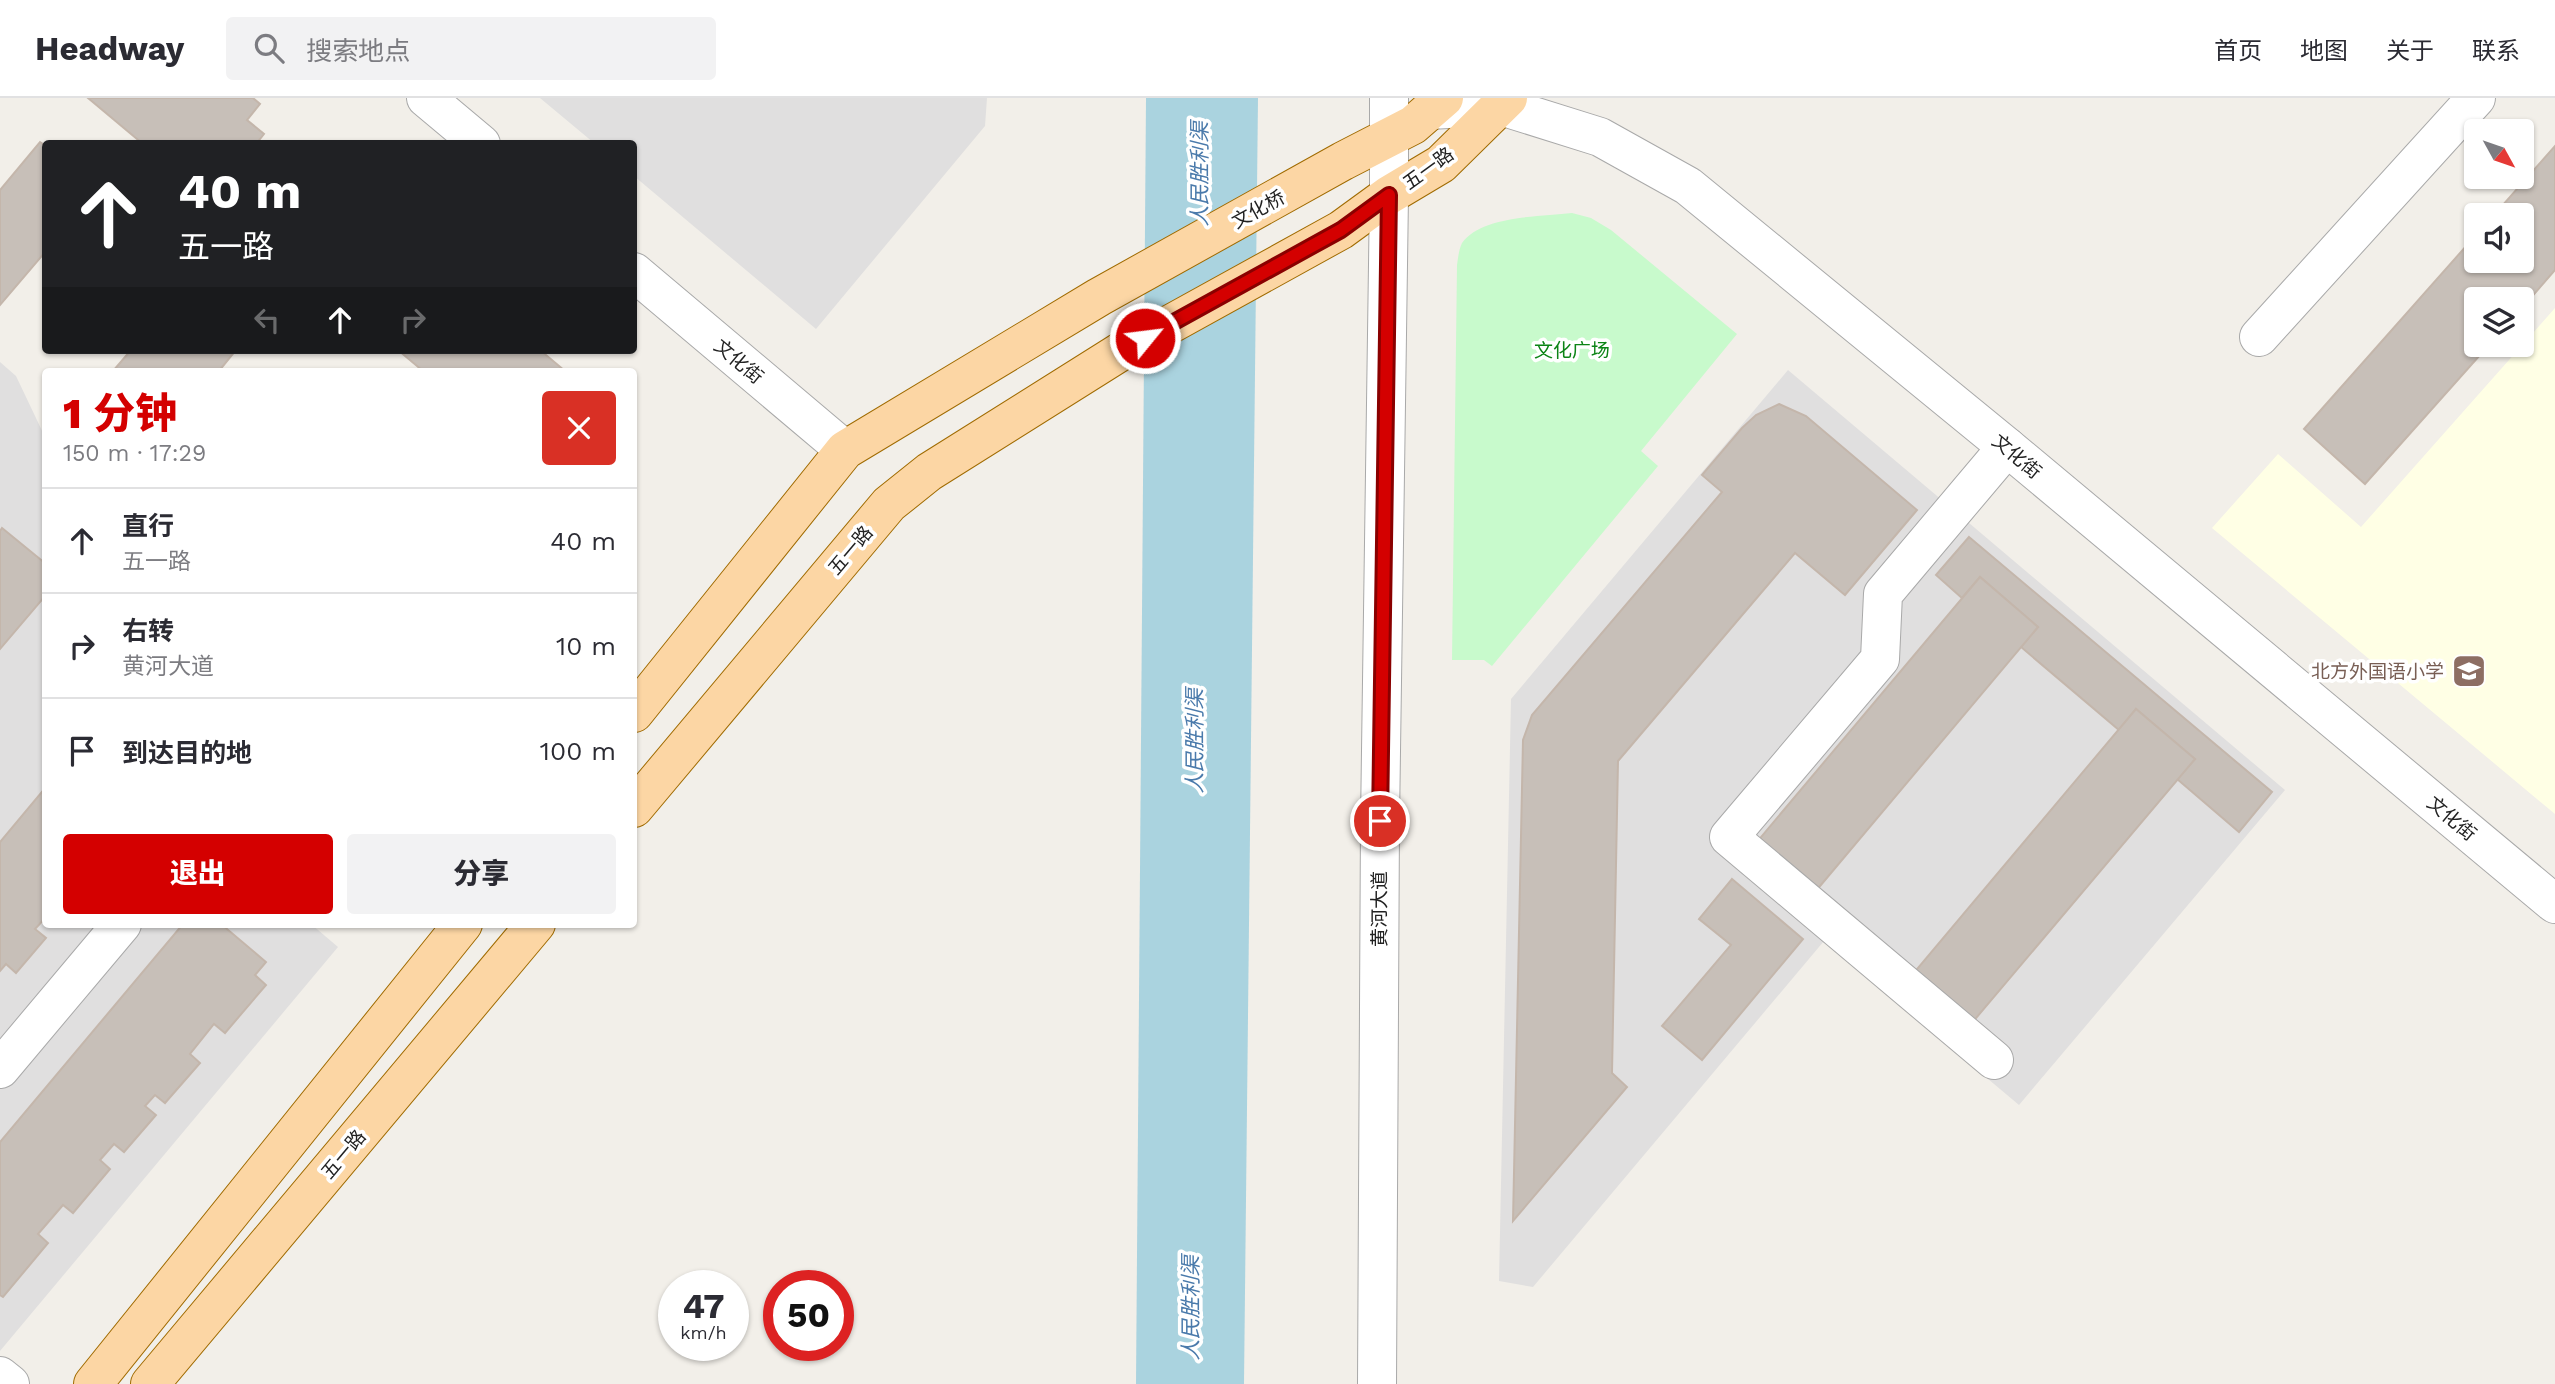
<!DOCTYPE html>
<html lang="zh">
<meta charset="utf-8">
<style>
body{margin:0;font-family:"Work Sans","Noto Sans SC",sans-serif;background:#f2f2f3;color:#2b2b33;height:100vh;display:flex;flex-direction:column;font-size:26px;white-space:nowrap}
*{box-sizing:border-box;margin:0}
p{font-size:23px;color:#7c7c81}
.icon{flex:none;width:38px;height:38px;fill:none;stroke:currentColor;stroke-width:2;stroke-linecap:round;stroke-linejoin:round}
.map{position:relative;flex:1;overflow:hidden}
.sheet{position:absolute;left:42px;top:270px;width:595px;height:560px;display:flex;flex-direction:column;background:#fff;border-radius:7px;box-shadow:0 2px 5px #0004}
.sheet>*{flex:none}
.guide{position:absolute;left:42px;top:42px;width:595px;height:214px;border-radius:7px;box-shadow:0 2px 5px #0004;background:#202124;color:#fff;overflow:hidden}
.needle{width:46px;rotate:130deg}
.controls{position:absolute;left:2464px;top:21px;display:grid;gap:14px}
.controls a{display:grid;place-items:center;width:70px;height:70px;border-radius:7px;background:#fff;box-shadow:0 2px 5px #0004;font-size:35px}
.speed{position:absolute;left:658px;top:1172px;display:flex;gap:14px;font-size:35px;font-weight:700;text-align:center}
.speed>*{display:grid;place-content:center;width:91px;height:91px;border-radius:50%;background:#fff;box-shadow:0 2px 5px #0004;line-height:1}
.speed small{font-size:18px;font-weight:400}
.speed .limit{border:10px solid #d22;background:#fff;color:#111}
.pin{position:absolute;display:grid;place-items:center;width:60px;height:60px;color:#fff;margin:-30px;border:4px solid #fff;border-radius:50%;box-shadow:0 2px 7px #0007}
.me{position:absolute;width:77px;margin:-38px;rotate:61deg;stroke-linejoin:round;filter:drop-shadow(0 0 5px #0008)}
.turn{display:flex;align-items:center;gap:24px;height:147px;padding:0 21px;font-size:32px}
.turn .icon{width:91px;height:91px;stroke-width:2.5}
.turn b{display:block;font-size:49px;line-height:60px}
.lanes{display:flex;align-items:center;height:66px;padding:0 21px;background:#0003;justify-content:center;gap:35px;direction:ltr}
.lanes .off{opacity:.35}
.round{display:grid;place-items:center;flex:none;width:74px;height:74px;border-radius:7px;background:#f2f2f3}
.headline{display:flex;align-items:center;justify-content:space-between;height:119px;padding:0 21px}
h1{font-size:42px;font-weight:800;line-height:52px;color:#d40000}
.cta{display:flex;gap:14px;margin-top:auto;padding:14px 21px}
.cta a{flex:1;height:80px;border-radius:7px;background:#d40000;color:#fff;font-size:28px;font-weight:800;line-height:80px;text-align:center}
.cta a+a{background:#f2f2f3;color:#2b2b33}
ul{padding:0;list-style:none}
li{display:flex;align-items:center;gap:21px;height:105px;padding:0 21px;border-top:2px solid #e1e1e2}
li div{flex:1}
li b{display:block;font-size:26px}
li em{font-style:normal}
header{display:flex;align-items:center;gap:42px;box-sizing:border-box;height:98px;padding:0 35px;background:#fff;border-bottom:2px solid #e1e1e2}
header strong{font-size:33px}
nav{display:flex;gap:38px;margin-inline-start:auto;font-size:24px}
.search{width:490px;height:63px;background:#f2f2f3;display:flex;align-items:center;gap:18px;box-sizing:border-box;padding:0 24px;border-radius:7px;color:#7c7c81;font-size:26px}
.map>svg:first-child{display:block}
</style>
<header>
<strong>Headway</strong>
<div class="search"><svg class="icon" aria-label="search" viewBox="0 0 24 24"><circle cx="10" cy="10" r="6"/><path d="M15 15l6 6"/></svg>搜索地点</div>
<nav><a>首页</a><a>地图</a><a>关于</a><a>联系</a></nav>
</header>
<div class="map">
<svg width="2555" height="1286" viewBox="0 0 2555 1286">
<rect width="100%" height="100%" fill="#f2efe9"/>
<!-- residential -->
<g fill="#e0dfdf">
<path d="M540,0h447l-2,28 -169,203 -182,-153v-32l-40,-1z"/>
<path d="M0,264l16,14 29,61 1,487h265l27,23 -338,404z"/>
<path d="M1788,272l497,420 -266,315 -195,-164 -291,346 -34,-6 12,-582z"/>
</g>
<!-- education -->
<path fill="#ffffe5" d="M2555,210v506l-343,-286 66,-74 83,73z"/>
<!-- park -->
<path fill="#c8facc" d="M1572,115l19,5 20,12 126,104 -96,117 17,15 -166,200 -8,-6h-32l5,-395c1,-7 2,-16 5,-22 20,-28 78,-26 110,-30z"/>
<!-- water -->
<path fill="#aad3df" d="M1146,0h112l-14,1286h-108z"/>
<!-- building -->
<g fill="#c7bfb8" stroke="#c4b6ab" stroke-width="2">
<path d="M88,0h165l7,6 -13,16 17,14 -8,10h-113z"/>
<path d="M40,44l6,4v105l-46,54v-115z"/>
<path d="M2555,48v124l-33,38v-9h-46v46h13l-124,139 -61,-55 172,-194v26h46v-46h-28z"/>
<path d="M131,252h105l-17,21h-106z"/>
<path d="M398,252h142l25,21h-142z"/>
<path d="M1779,306l27,12 111,94 -72,85 -50,-42 -177,208 -6,312 15,14 -114,134 10,-481 9,-25 190,-223 -20,-17 40,-47 14,-13z"/>
<path d="M2,430l44,36v31l-46,54v-118z"/>
<path d="M1969,439l303,255 -33,40 -62,-53 18,-20 -59,-50 -17,21 -98,-83 17,-20 -58,-50 -18,21 -26,-23z"/>
<path d="M1980,479l58,50 -223,265 -59,-49z"/>
<path d="M2136,611l59,50 -224,265 -59,-49z"/>
<path d="M46,689v130l-11,12 11,9 -30,35 -10,-9 -6,7v-129z"/>
<path d="M1732,781l71,60 -101,121 -40,-34 69,-81 -32,-26z"/>
<path d="M183,826h38l45,38 -11,13 11,10 -41,48 -11,-9 -24,30 10,9 -35,40 -10,-8 -10,11 11,9 -32,37 -10,-8 -14,16 10,9 -37,44 -10,-8 -25,29 10,9 -45,54 -3,-2v-153z"/>
</g>
<g fill="none" stroke-linecap="round" stroke-linejoin="round">
<!-- minor casing -->
<g stroke="#a9a9a9" stroke-width="40">
<g id="minor">
<path d="M426,0l55,46"/>
<path d="M1430,12l71,-4 99,31 88,49 319,261 548,457"/>
<path d="M634,174l211,178"/>
<path d="M2259,239l217,-239"/>
<path d="M1994,962l-265,-223 151,-178 3,-65 124,-147"/>
<path d="M0,971l122,-145"/>
<path d="M0,1278l10,8"/>
<path d="M1377,1286l3,-563 9,-626v-97"/>
</g>
</g>
<!-- major casing -->
<g stroke="#a06b00" stroke-width="40">
<g id="major">
<path d="M634,615l211,-263 254,-153 244,-136 70,-36 31,-27"/>
<path d="M634,710l255,-304 40,-32 191,-120 221,-122 48,-35 52,-31 67,-66"/>
<path d="M93,1286l370,-460"/>
<path d="M150,1286l386,-460"/>
</g>
</g>
<!-- minor -->
<use href="#minor" stroke="#fff" stroke-width="38"/>
<!-- major -->
<use href="#major" stroke="#fcd6a4" stroke-width="38"/>
</g>
<g fill="none" stroke-linecap="round" stroke-linejoin="round">
<!-- route casing -->
<g stroke="#8a0000" stroke-width="18">
<path id="route" d="M1145,240l196,-108 48,-35 -9,626"/>
</g>
<!-- route -->
<use href="#route" stroke="#d40000" stroke-width="12"/>
</g>
<!-- icons -->
<defs>
<g id="school-square" transform="scale(1.75)"><rect x="-9" y="-9" width="18" height="18" rx="4" fill="#8d6e63" stroke="#fff"/><path d="M0-5L7-2L0 1L-7-2ZM-4 1L0 2.5L4 1V4Q0 6-4 4Z" fill="#fff"/></g>
</defs>
<g fill-rule="evenodd">
<use href="#school-square" x="2469" y="573"/>
</g>
<g text-anchor="middle" stroke-width="7" stroke-linejoin="round" paint-order="stroke">
<!-- street labels -->
<g font-size="19" fill="#222" stroke="#fff">
<text transform="translate(1428 70) rotate(-36)" y="7">五一路</text>
<text transform="translate(1258 111) rotate(-29)" y="7">文化桥</text>
<text transform="translate(739 263) rotate(40)" y="7">文化街</text>
<text transform="translate(2017 358) rotate(40)" y="7">文化街</text>
<text transform="translate(850 452) rotate(-50)" y="7">五一路</text>
<text transform="translate(2452 720) rotate(40)" y="7">文化街</text>
<text transform="translate(1379 811) rotate(-90)" y="7">黄河大道</text>
<text transform="translate(343 1056) rotate(-50)" y="7">五一路</text>
</g>
<!-- park labels -->
<g font-size="19" fill="#0c8416" stroke="#fff">
<text x="1572" y="259">文化广场</text>
</g>
<!-- education labels -->
<g font-size="19" fill="#785e54" stroke="#fff" text-anchor="end">
<text x="2444" y="580">北方外国语小学</text>
</g>
<!-- water labels -->
<g font-size="21" font-style="italic" fill="#4a7aab" stroke="#fff">
<text transform="translate(1200 76) rotate(-90)" y="7">人民胜利渠</text>
<text transform="translate(1195 643) rotate(-90)" y="7">人民胜利渠</text>
<text transform="translate(1191 1210) rotate(-90)" y="7">人民胜利渠</text>
</g>
</g>
</svg>
<div class="controls">
<a><svg class="needle" viewBox="-14 -14 28 28"><path d="M0-13l5 13h-10z" fill="#e53935"/><path d="M0 13l5-13h-10z" fill="#7c7c81"/></svg></a>
<a><svg class="icon" aria-label="sound" viewBox="0 0 24 24"><path d="M4 9h4l5-4v14l-5-4H4zM17 9q2 3 0 6"/></svg></a>
<a><svg class="icon" aria-label="layers" viewBox="0 0 24 24"><path d="M12 4l9 5-9 5-9-5zM3 14l9 5 9-5"/></svg></a>
</div>
<div class="speed"><div>47<small>km/h</small></div><div class="limit">50</div></div>
<div class="pin" style="left:1380px;top:723px;background:#d93025"><svg class="icon" aria-label="arrive" viewBox="0 0 24 24"><path d="M6 21V4h12l-3 4 3 4H6"/></svg></div>
<svg class="me" style="left:1145px;top:240px" viewBox="-20 -20 40 40"><circle r="17" fill="#d40000" stroke="#fff" stroke-width="3"/><path d="M0-11L8 9 0 5-8 9z" fill="#fff"/></svg>
<div class="guide">
<div class="turn"><svg class="icon" aria-label="ahead" viewBox="0 0 24 24"><path d="M12 20V5M6 11l6-6 6 6"/></svg><div><b>40 m</b>五一路</div></div>
<div class="lanes"><svg class="icon off" aria-label="left" viewBox="0 0 24 24"><path d="M17 20v-9H6M10 6l-5 5 5 5"/></svg><svg class="icon" aria-label="ahead" viewBox="0 0 24 24"><path d="M12 20V5M6 11l6-6 6 6"/></svg><svg class="icon off" aria-label="right" viewBox="0 0 24 24"><path d="M7 20v-9h11M14 6l5 5-5 5"/></svg></div>
</div>
<section class="sheet">
<div class="headline"><div><h1>1 分钟</h1><p>150 m · 17:29</p></div><a class="round" style="background:#d93025;color:#fff"><svg class="icon" aria-label="close" viewBox="0 0 24 24"><path d="M6 6l12 12M18 6L6 18"/></svg></a></div>
<ul>
<li><svg class="icon" aria-label="ahead" viewBox="0 0 24 24"><path d="M12 20V5M6 11l6-6 6 6"/></svg><div><b>直行</b><p>五一路</p></div><em>40 m</em></li>
<li><svg class="icon" aria-label="right" viewBox="0 0 24 24"><path d="M7 20v-9h11M14 6l5 5-5 5"/></svg><div><b>右转</b><p>黄河大道</p></div><em>10 m</em></li>
<li><svg class="icon" aria-label="arrive" viewBox="0 0 24 24"><path d="M6 21V4h12l-3 4 3 4H6"/></svg><div><b>到达目的地</b></div><em>100 m</em></li>
</ul>
<div class="cta"><a>退出</a><a>分享</a></div>
</section>
</div>
